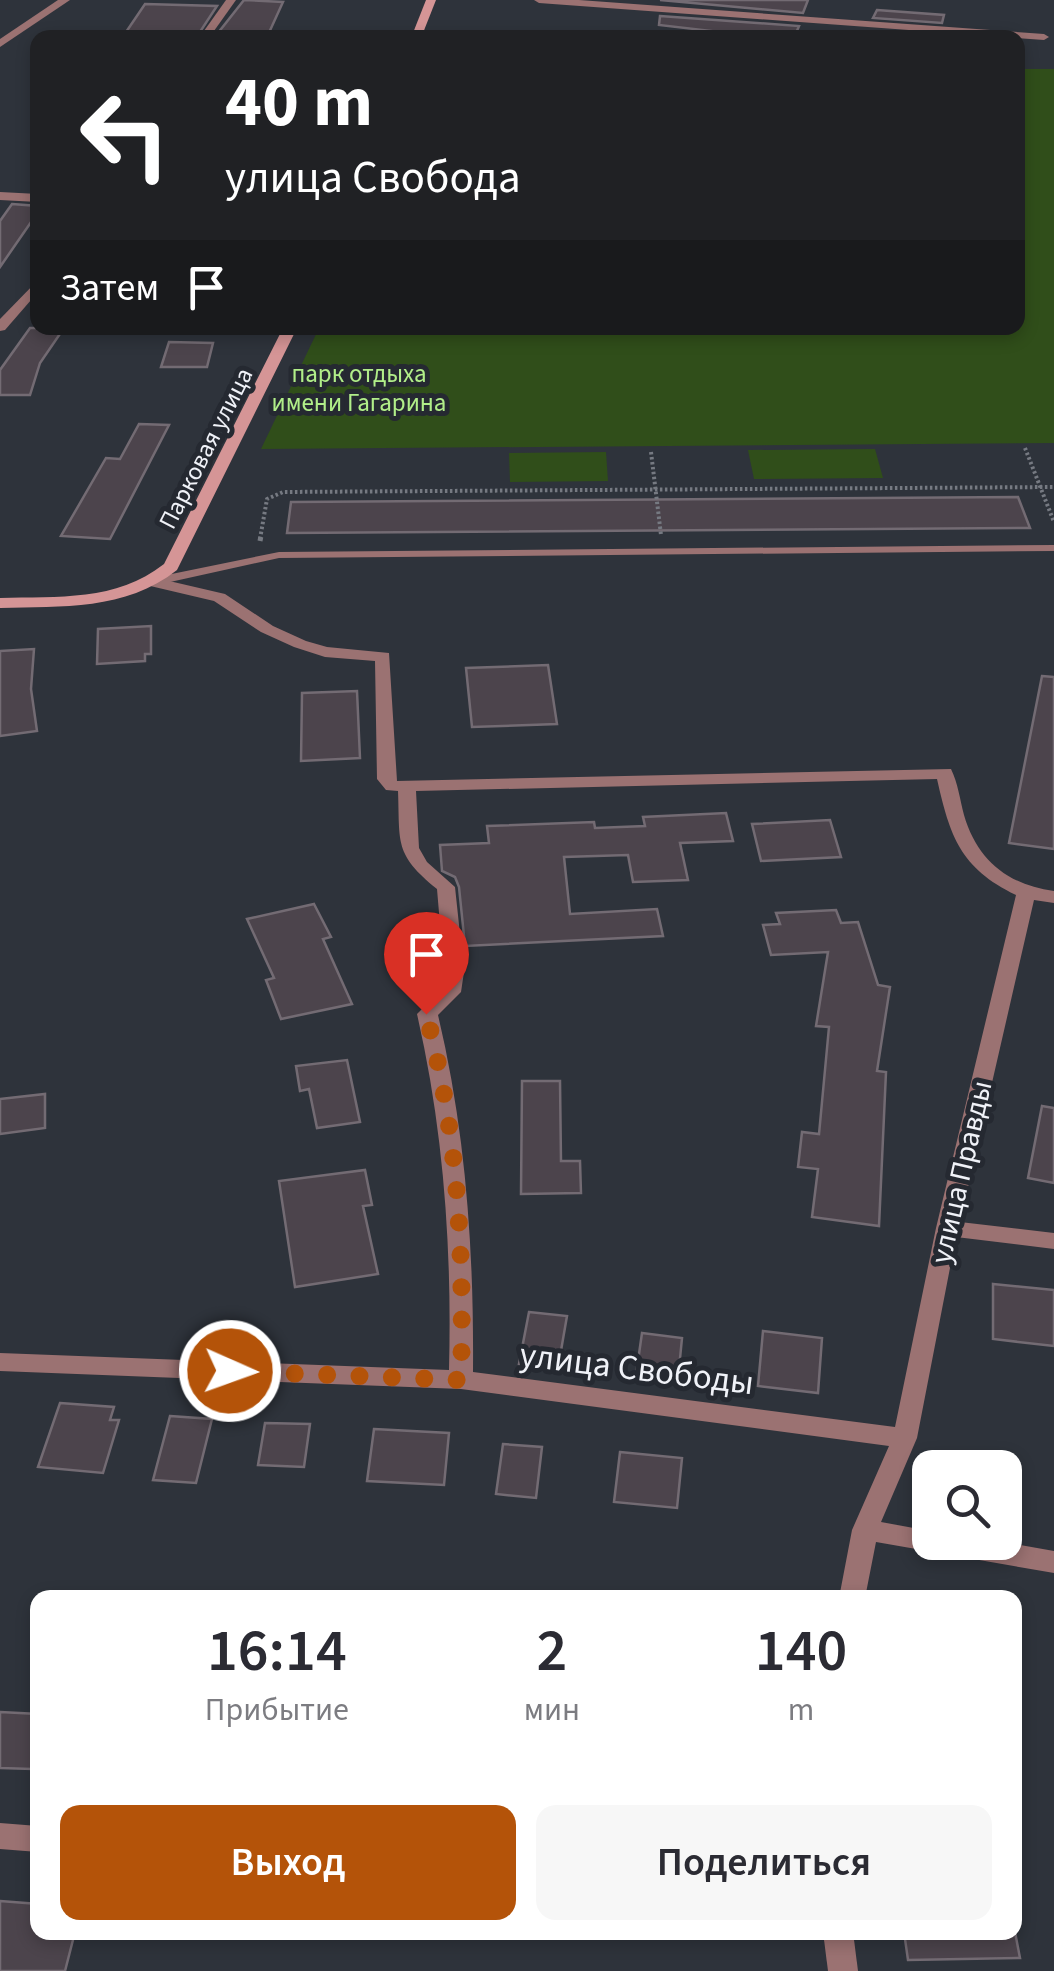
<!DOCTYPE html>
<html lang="ru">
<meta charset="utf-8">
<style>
body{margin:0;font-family:"Source Sans 3",sans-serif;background:#f7f7f7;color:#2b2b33;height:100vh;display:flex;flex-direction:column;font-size:38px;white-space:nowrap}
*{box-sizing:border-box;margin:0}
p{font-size:32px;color:#7c7c81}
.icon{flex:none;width:55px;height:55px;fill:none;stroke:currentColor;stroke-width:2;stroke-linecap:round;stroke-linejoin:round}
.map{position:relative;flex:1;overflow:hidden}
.drawer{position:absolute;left:30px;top:1590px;width:992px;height:350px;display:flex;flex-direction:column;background:#fff;border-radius:20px;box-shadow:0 5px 15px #0003}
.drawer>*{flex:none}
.guide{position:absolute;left:30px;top:30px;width:995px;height:305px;border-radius:20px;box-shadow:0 5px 15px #0003;background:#202124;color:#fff;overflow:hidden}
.tools{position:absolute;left:912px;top:1450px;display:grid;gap:20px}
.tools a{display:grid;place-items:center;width:110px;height:110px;border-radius:20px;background:#fff;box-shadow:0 5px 15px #0003;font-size:50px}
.pin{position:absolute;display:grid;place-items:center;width:85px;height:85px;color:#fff;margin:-102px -42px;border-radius:50% 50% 50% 0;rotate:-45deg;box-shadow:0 0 10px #0007}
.pin .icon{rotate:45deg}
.me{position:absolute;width:110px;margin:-55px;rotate:92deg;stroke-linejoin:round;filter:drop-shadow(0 0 8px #0008)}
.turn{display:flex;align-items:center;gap:35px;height:210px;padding:0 30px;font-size:45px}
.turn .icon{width:130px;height:130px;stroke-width:2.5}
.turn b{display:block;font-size:70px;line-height:85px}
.then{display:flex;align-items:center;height:95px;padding:0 30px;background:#0003;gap:20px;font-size:38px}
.eta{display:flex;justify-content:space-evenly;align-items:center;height:170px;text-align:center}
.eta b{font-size:60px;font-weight:600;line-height:70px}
.cta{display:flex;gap:20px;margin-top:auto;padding:20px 30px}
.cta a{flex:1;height:115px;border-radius:20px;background:#b45309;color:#fff;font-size:40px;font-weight:600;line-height:115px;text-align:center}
.cta a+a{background:#f7f7f7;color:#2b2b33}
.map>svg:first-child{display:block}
</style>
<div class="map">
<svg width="1054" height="1971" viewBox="0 0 1054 1971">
<rect width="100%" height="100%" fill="#2e333b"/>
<!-- green -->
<g fill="#304e1a">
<path d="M1018,69h36v374l-793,6 58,-121h699z"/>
<path d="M875,449l8,29 -129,1 -6,-29z"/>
<path d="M606,452l2,29 -98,1 -1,-29z"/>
</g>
<!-- building -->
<g fill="#4c444c" stroke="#736b73" stroke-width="2.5">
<path d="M244,0l39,2 -16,35 -53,1z"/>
<path d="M660,0h148l-5,13z"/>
<path d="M145,4l72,2 -21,32h-74z"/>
<path d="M877,10l67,5 -2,8 -69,-5z"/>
<path d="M660,16l139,10 -5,12 -40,-2 -95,-11z"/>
<path d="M12,204l26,2v6l-38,55v-46z"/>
<path d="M30,328h34l-24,35 -10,32h-30v-25z"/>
<path d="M169,342l44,1 -6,24h-46z"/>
<path d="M139,424l30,1 -59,114 -49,-3 45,-78 14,1z"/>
<path d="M1018,497l12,31 -743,5 4,-31z"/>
<path d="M151,626v28h-6v7l-48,3 1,-35z"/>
<path d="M34,649l-3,40 6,42 -37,5v-85z"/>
<path d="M548,665l9,59 -85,3 -6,-59z"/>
<path d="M1042,676l12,1v172l-45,-6z"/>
<path d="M357,691l3,67 -59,3 1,-68z"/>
<path d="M726,813l7,28 -53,2 8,37 -55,2 -5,-27 -64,2 6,57 87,-5 6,27 -198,10 -6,-59 -4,-10 -13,-6 -2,-26 49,-2 -2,-17 107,-4 1,6 50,-2 -2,-9z"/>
<path d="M830,820l11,37 -80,4 -9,-37z"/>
<path d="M314,904l17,33 -8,2 29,65 -71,15 -15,-39 8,-2 -27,-59z"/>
<path d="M836,910l5,13 17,-1 20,63 12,2 -13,84 9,1 -7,154 -67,-9 6,-48 -20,-2 4,-35 17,2 10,-107 -13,-1 12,-74 -57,3 -8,-30 17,-1 -4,-11z"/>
<path d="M347,1060l13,62 -43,6 -8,-39 -9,2 -4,-25z"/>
<path d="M522,1081h38l1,80h19l1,32 -60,1z"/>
<path d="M45,1094v34l-45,6v-35z"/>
<path d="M1042,1106l12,2v75l-26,-5z"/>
<path d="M365,1170l7,35 -9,1 15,68 -83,13 -16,-106z"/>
<path d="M993,1284l61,6v56l-61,-7z"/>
<path d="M529,1312l38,4 -9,52 -39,-4z"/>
<path d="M763,1331l59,7 -4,55 -60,-7z"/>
<path d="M642,1333l40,5 -4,41 -42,-4z"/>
<path d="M60,1403l54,4 -4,13h9l-16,53 -65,-6z"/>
<path d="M170,1416l42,3 -16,64 -43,-3z"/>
<path d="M265,1423l45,1 -6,43 -46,-2z"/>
<path d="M374,1429l75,4 -5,52 -77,-4z"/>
<path d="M503,1444l39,3 -6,51 -40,-4z"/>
<path d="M620,1452l62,6 -5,50 -63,-6z"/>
<path d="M0,1712l38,2 -6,55 -32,-1z"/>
<path d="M0,1901l38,3v28h37l-10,39h-65z"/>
<path d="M904,1932h111l5,26 -112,2z"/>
</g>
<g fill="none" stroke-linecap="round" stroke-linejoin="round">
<!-- path-far1 -->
<g stroke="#767a82" stroke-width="4" stroke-dasharray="2.5 2.5" stroke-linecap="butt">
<path d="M1025,448l29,74"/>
<path d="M651,452l10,83"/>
<path d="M260,539l7,-40 16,-7 771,-5"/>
</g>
<!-- path -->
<path stroke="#767a82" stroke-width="5" stroke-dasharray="4 4" stroke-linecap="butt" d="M260,541l1,-5"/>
<!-- lane -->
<path fill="#9b7272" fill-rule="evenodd" d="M1054,545v6l-775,7 -127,28 -6,-4 6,-4 127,-26z"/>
<!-- street -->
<g fill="#9b7272" fill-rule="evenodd">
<path d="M58,0h12l-70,47v-8z"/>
<path d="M226,0h10l-27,38h-10z"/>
<path d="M534,0h45l465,34 5,3 -5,3 -505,-37z"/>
<path d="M0,192l38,2v8l-38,-2z"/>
<path d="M38,280v12l-33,38 -5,1v-12z"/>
<path d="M152,577l73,17 48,32 33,15 21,6 62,6 8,128 554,-12c7,14 9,31 13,46 13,45 44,70 90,76v12l-20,-3 -74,322 94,11v16l-98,-12 -39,201 -36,84 49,9v11h73l51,9v22l-178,-31 -11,56h-26l13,-68 37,-84 -428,-57 -461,-18v-18l449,17c3,-120 -5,-238 -32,-356l24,-24 3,-18 -7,-83c-43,-35 -37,-46 -39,-98l-12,-1 -9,-11 -2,-118 -50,-4 -31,-10 -33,-15 -47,-31 -68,-16v-6zM937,779c13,57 23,89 79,116l-80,333 -41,199 -422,-55c1,-121 -7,-239 -35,-357l23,-23 3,-20 -9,-85 -28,-25 -8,-14 -3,-57z"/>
<path d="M0,1823l38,3v26l-38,-3z"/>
<path d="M823,1932h30l5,39h-30z"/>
</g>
<!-- secondary -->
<g fill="#d59596" fill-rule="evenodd">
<path d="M426,0h10l-15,38h-10z"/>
<path d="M283,328h14l-120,242c-52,41 -115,36 -177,38v-10c58,-2 116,4 164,-34z"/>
</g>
</g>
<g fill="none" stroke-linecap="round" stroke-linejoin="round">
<!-- route -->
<path stroke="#b45309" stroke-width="18" stroke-dasharray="0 32.4" d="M230,1371l231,9c3,-124 -2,-245 -35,-366"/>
</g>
<g text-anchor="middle" stroke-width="10" stroke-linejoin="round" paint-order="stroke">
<!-- far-park labels -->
<g font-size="25" fill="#b1ee89" stroke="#252931">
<text x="359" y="382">парк отдыха<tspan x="359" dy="29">имени Гагарина</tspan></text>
</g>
<!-- far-street labels -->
<g font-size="25" fill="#f0f2f8" stroke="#252931">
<text transform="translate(205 448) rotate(-63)" y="9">Парковая улица</text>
</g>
<!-- street labels -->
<g font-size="30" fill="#f0f2f8" stroke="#252931">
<text transform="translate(961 1172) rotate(-77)" y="10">улица Правды</text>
</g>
<!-- near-street labels -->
<g font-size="35" fill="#f0f2f8" stroke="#252931">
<text transform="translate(637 1368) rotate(7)" y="12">улица Свободы</text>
</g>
</g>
</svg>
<div class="tools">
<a><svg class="icon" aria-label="search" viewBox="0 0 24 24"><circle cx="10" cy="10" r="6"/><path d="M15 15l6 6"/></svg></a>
</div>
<div class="pin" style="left:426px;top:1014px;background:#d93025"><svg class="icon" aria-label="arrive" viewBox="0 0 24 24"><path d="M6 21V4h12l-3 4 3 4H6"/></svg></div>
<svg class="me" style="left:230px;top:1371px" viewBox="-20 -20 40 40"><circle r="17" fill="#b45309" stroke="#fff" stroke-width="3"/><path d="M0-11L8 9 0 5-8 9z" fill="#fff"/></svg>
<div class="guide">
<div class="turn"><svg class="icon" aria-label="left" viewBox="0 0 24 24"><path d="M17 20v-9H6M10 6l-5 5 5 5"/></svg><div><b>40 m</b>улица Свобода</div></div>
<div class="then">Затем<svg class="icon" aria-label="arrive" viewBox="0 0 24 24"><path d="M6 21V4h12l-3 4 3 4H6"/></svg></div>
</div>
<section class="drawer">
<div class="eta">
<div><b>16:14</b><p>Прибытие</p></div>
<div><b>2</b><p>мин</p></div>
<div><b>140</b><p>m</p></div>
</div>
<div class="cta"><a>Выход</a><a>Поделиться</a></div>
</section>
</div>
